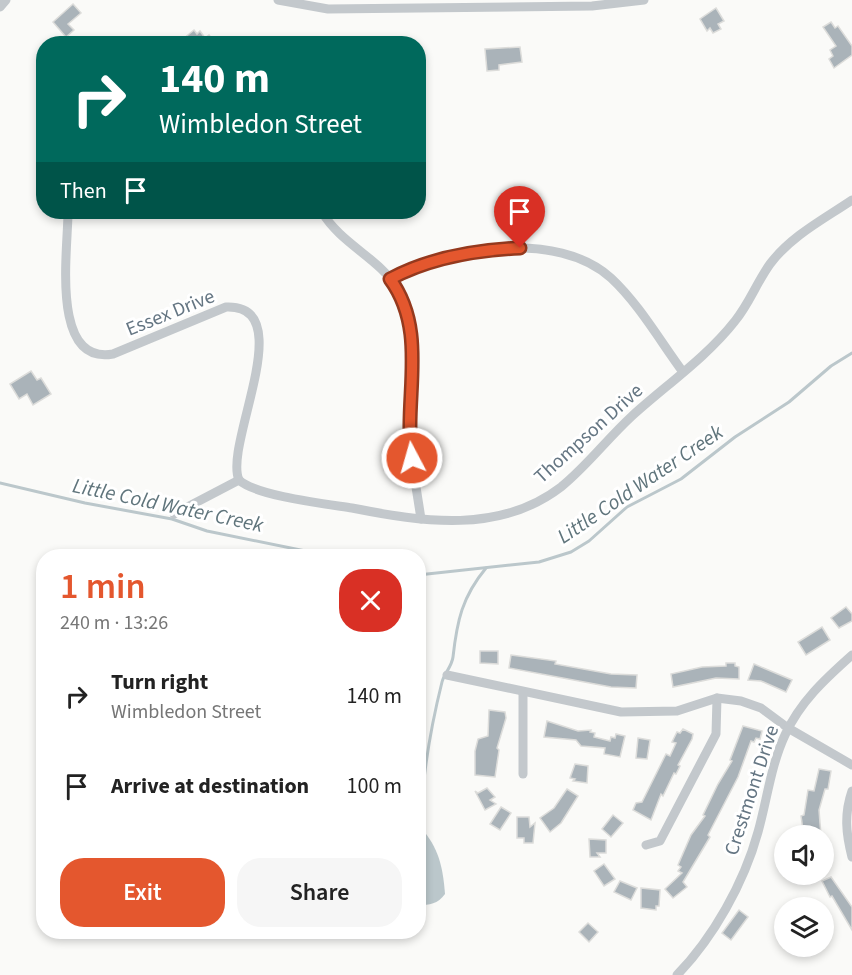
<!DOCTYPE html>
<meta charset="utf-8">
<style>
body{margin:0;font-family:"Source Sans 3",sans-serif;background:#f6f6f6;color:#222;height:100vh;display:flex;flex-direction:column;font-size:22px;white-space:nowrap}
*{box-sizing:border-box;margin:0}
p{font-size:20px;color:#767676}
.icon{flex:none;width:33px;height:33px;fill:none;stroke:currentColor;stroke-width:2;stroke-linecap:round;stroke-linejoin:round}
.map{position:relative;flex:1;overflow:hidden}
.details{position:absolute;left:36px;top:549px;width:390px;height:390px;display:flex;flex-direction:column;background:#fff;border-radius:24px;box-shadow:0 3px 9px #0003}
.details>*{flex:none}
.top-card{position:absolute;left:36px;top:36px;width:390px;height:183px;border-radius:24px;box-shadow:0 3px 9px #0003;background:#00695c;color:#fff;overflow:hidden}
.tools{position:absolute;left:774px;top:825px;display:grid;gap:12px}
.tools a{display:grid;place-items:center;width:60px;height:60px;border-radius:50%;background:#fff;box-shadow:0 3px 9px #0003;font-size:30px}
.pin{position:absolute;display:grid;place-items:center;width:51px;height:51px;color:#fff;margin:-62px -26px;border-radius:50% 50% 50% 0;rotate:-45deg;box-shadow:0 0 6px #0007}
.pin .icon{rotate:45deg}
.me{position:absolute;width:66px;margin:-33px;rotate:354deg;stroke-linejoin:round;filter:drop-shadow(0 0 4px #0008)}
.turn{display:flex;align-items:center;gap:21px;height:126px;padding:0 24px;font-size:27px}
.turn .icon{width:78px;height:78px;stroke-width:2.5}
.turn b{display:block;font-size:42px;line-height:51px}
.then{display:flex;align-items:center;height:57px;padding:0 24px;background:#0003;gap:12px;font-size:22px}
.round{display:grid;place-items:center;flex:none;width:63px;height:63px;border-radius:24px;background:#f6f6f6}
.summary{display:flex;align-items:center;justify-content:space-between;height:102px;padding:0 24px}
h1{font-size:36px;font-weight:600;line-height:45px;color:#e4572e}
.primary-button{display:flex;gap:12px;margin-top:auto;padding:12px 24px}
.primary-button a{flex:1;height:69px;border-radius:24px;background:#e4572e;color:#fff;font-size:24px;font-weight:600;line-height:69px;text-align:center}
.primary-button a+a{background:#f6f6f6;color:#222}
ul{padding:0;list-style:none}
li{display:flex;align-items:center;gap:18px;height:90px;padding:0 24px}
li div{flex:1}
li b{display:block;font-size:22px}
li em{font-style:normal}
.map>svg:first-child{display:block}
</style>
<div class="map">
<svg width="852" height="975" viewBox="0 0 852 975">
<rect width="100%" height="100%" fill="#fafaf8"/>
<!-- water -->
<path fill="#bbc7cb" d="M420,827c19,20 23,41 25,67 -7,10 -16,11 -26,11z"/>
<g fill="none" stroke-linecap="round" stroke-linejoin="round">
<!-- stream -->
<g stroke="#bbc7cb" stroke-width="3">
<path d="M0,483l85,20 87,16 35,12 123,25"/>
<path d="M418,575l121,-13 32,-10 18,-11 38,-34 54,-28 54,-42 54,-35 42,-36 21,-13"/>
<path d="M420,829c2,-49 10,-99 22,-147 2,-8 10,-16 11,-25 4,-36 9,-60 33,-89"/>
</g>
</g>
<!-- building -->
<g fill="#aab3b9" stroke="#dcdcda" stroke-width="1.5">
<path d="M73,4l8,9 -13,11 6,6 -8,7 -13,-15z"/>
<path d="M716,8l8,13 -6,3 3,5 -8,4 -3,-5 -3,3 -7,-12z"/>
<path d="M831,22l4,6 3,-2 14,20v9l-18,13 -5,-9 4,-3 -3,-6 6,-4 -13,-19z"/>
<path d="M194,30l3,4 3,-3 5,7 4,-3 7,9h-29l-4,-5z"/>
<path d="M520,47l2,15 -23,3v5l-12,1 -2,-22z"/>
<path d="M31,371l6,9 4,-2 10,16 -18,11 -6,-11 -8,5 -9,-15z"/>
<path d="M846,607l6,7v7l-13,7 -8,-10z"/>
<path d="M822,627l8,13 -24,15 -8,-13z"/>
<path d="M480,651h18v13l-18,-1z"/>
<path d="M511,655l45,6 -1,3 56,10 26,1 -1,13 -25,-1 -102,-19z"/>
<path d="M726,663h9v3l4,1v12l-23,-1 -43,9 -2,-13 31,-7 24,-1z"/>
<path d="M754,664l38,16 -6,12 -25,-11 -13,-1z"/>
<path d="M489,710l16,2 1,6 -9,30 2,2 -4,27 -20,-2v-24l3,-12 10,-3z"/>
<path d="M547,721l31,10 13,-1 -1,2 5,1 -1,4 16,4 1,-4 4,1 1,-4 9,2 -5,21 -16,-3 1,-6 -24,-2 -5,-6 -32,-3z"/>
<path d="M743,726l19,5 -2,8 -4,-1 -2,4 -3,-1 -13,36 -30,58 2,2 -27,45 4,5 -14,11 -8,-9 17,-16 -4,-2 3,-4 -3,-2 13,-30 14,-19 -2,-1 15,-31 14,-23 -2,-1z"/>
<path d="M683,729l10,5 -1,5 -14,26 2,1 -4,8 -2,-1 -11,23 -2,-2 -10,26 -18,-10 3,-7 6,-1 24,-48 4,2 6,-13 -4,-1 5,-10 3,1z"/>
<path d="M638,738l12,2 -3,19 -11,-1z"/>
<path d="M575,764l13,2 -1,17 -14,-2 2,-2 -5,-1z"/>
<path d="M819,769l12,2 -3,18h-3l-6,21 2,26h-17l-3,-20 3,-1 4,-25 6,1z"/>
<path d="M487,788l8,9 -5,3 6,4 -11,6 -10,-19 3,2z"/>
<path d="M567,789l11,7 -17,27 -11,9 -10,-14 14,-10z"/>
<path d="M501,807l10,6 -11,17 -10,-6z"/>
<path d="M613,815l10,8 -12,14 -9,-8z"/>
<path d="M517,817h12l1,10 5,-4 -2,20h-9v-5h-7z"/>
<path d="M589,839l17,1v13h-9l3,4h-10z"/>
<path d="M604,864l11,15 -11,7 -10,-15z"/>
<path d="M831,877l21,30v23l-20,-34 -2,1 -8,-16z"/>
<path d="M620,881l17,7 -6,12 -17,-8z"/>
<path d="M641,888l19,2 -1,16h-3v4l-15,-2z"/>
<path d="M739,910l9,7 -17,23 -9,-7z"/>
<path d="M588,923l10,9 -9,10 -10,-10z"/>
</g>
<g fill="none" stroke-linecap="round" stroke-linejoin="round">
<!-- minor -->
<g stroke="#c3c8cc" stroke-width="9">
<path d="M278,0l50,9 264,-3 52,-6"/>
<path d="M0,7l6,-7"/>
<path d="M68,212c0,38 -18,153 45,142l113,-47c75,-3 -3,138 13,173"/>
<path d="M322,212c19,32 57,46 76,77 28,46 7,100 11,149 3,27 8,54 12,81"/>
<path d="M390,279c59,-31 167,-50 221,-1 28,26 49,63 72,94"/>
<path d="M239,480c17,16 87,24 113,28 71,14 148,26 209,-21 26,-21 46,-48 71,-71 34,-31 74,-58 103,-95 14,-17 22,-39 35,-57 21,-28 54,-45 82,-64"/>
<path d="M174,514l65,-34"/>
<path d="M447,675l174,37 56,-1 40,-13 24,3 20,7 27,20 64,37"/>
<path d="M523,693v81"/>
<path d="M852,791c-8,23 -6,43 0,66"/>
<path d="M646,845l14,-4 56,-107 1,-36"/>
<path d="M677,975c36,-37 67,-92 81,-143 9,-32 13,-67 27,-97 15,-33 40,-56 67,-80"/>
</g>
</g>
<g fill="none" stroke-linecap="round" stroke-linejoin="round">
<!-- route casing -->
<g stroke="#94391e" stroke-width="15">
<path id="route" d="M412,458c-9,-60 17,-126 -22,-179 39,-21 86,-29 130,-31"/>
</g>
<!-- route -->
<use href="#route" stroke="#e4572e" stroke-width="10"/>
</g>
<g text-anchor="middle" stroke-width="6" stroke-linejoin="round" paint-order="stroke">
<!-- street labels -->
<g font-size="20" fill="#657683" stroke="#fff">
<text transform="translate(170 312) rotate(-22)" y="7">Essex Drive</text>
<text transform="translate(588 433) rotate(-42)" y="7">Thompson Drive</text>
<text transform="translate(751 790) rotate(-72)" y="7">Crestmont Drive</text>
</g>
<!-- water labels -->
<g font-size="21" font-style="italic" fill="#60757c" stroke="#fff">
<text transform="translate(640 484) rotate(-34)" y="7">Little Cold Water Creek</text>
<text transform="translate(168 505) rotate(12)" y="7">Little Cold Water Creek</text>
</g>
</g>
</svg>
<div class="tools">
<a><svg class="icon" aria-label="sound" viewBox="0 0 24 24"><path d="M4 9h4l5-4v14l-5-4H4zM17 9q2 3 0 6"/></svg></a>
<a><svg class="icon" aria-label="layers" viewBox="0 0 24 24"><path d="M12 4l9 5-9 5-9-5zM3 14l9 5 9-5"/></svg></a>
</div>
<div class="pin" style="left:520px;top:248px;background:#d93025"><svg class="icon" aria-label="arrive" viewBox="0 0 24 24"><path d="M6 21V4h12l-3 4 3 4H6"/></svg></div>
<svg class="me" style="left:412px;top:458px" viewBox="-20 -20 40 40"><circle r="17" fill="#e4572e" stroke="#fff" stroke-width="3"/><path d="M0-11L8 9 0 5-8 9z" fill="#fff"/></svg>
<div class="top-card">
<div class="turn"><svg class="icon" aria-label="right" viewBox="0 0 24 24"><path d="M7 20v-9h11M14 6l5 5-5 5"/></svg><div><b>140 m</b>Wimbledon Street</div></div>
<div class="then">Then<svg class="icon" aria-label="arrive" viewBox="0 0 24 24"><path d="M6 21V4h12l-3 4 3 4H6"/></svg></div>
</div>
<section class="details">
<div class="summary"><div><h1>1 min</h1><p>240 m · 13:26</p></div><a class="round" style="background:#d93025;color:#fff"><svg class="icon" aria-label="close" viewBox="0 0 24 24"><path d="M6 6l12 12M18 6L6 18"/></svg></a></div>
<ul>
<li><svg class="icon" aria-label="right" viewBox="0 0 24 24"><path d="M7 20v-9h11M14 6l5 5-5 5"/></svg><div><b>Turn right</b><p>Wimbledon Street</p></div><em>140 m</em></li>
<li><svg class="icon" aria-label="arrive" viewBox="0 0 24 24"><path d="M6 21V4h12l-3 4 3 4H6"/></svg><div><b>Arrive at destination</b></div><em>100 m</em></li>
</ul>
<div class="primary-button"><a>Exit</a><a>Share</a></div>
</section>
</div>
